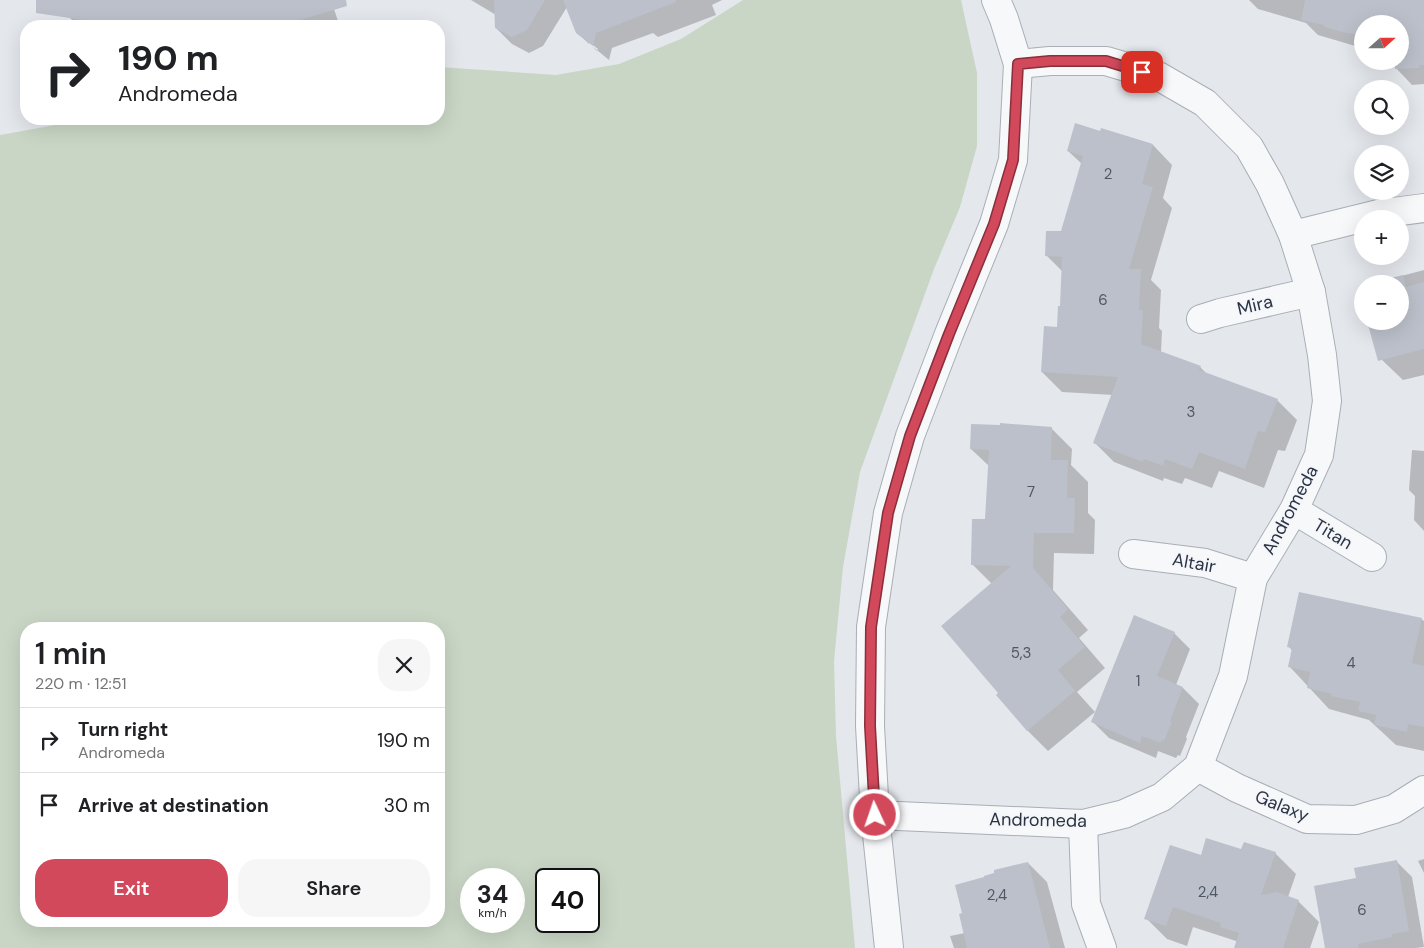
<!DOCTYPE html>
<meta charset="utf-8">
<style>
body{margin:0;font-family:"DM Sans",sans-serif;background:#f6f6f6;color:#202124;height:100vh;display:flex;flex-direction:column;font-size:19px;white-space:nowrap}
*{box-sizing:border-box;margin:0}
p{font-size:16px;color:#757577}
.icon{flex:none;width:28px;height:28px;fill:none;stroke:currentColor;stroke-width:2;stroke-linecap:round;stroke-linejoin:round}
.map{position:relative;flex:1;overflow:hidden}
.panel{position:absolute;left:20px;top:622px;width:425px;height:305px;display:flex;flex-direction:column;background:#fff;border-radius:20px;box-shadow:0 5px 20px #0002}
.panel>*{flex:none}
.banner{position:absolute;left:20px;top:20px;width:425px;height:105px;border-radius:20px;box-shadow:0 5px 20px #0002;background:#fff;color:#202124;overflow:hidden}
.needle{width:32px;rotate:69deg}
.controls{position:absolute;left:1354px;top:15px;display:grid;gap:10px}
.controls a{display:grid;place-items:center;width:55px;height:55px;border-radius:50%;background:#fff;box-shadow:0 5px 20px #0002;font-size:25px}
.speed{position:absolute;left:460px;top:868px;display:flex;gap:10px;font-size:25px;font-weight:700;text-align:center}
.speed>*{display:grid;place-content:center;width:65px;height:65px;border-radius:50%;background:#fff;box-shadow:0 5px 20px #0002;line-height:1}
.speed small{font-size:12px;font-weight:400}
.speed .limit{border:2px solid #111;border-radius:8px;background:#fff;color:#111}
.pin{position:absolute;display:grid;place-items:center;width:42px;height:42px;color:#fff;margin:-21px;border-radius:10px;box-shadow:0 2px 8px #0006}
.me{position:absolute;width:55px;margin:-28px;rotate:357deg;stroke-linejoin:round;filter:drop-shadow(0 0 4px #0008)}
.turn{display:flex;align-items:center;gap:18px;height:105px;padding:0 15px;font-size:22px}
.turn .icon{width:65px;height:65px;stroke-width:2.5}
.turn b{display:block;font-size:35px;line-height:42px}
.round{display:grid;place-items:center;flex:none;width:52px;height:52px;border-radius:20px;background:#f6f6f6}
.head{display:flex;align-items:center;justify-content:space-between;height:85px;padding:0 15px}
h1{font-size:30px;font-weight:600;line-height:38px}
.primary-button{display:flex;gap:10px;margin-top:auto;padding:10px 15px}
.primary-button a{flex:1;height:58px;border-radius:20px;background:#d1495b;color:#fff;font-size:20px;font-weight:600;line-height:58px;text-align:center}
.primary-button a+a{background:#f6f6f6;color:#202124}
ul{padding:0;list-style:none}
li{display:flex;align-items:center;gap:15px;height:65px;padding:0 15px;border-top:1px solid #e0e0e0}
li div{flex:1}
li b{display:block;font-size:19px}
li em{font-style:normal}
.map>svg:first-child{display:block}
</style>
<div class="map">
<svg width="1424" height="948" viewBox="0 0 1424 948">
<rect width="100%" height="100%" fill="#e4e7ec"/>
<!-- green -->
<path fill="#c9d6c5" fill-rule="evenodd" d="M743,0h218l16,73v73l-17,61 -26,62 -74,203 -17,95 -9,94 2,75 19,212h-855v-813l89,-16h350v-52l117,8 63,-11 62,-25zM26,629h413v292h-413zM471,879h43v42h-43zM546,879h43v42h-43z"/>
<!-- shadow -->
<g fill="#0003">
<path d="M71,0h260l8,24 -1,2h-260l-9,-9z"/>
<path d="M471,0h251l-10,5 4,10 -58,22 -5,-4 -41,15 -3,12 -17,-14 5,5 1,-2 -9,-7v2l-12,-12 -10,-25 -24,39 -14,7 -17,-9 -16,-16v-13z"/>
<path d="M1249,0h175v84l-12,1 -16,-17 4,-7v-37h-38v24l-44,-13 -12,-12 -48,-14z"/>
<path d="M1153,145l19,20 -9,33 9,10 -21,72 10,10 -2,38 3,3 -1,21 39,15 8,8 69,25 20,20 -12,31 -7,-1 -14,38 -45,-17 -7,17 -27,-10 -3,6 -18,-6 -1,3 -49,-19 -19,-19 18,-48 -51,-3 -20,-20 16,-44 3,-21 2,-35 -17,-17 16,-22 20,-69 -14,-13z"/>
<path d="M1424,270v105l-21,5 -21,-20 18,-39v-37h-29z"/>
<path d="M1362,286v13l-3,-12z"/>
<path d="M972,425h51l28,3 21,21 -1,16 17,17v31l7,7 -1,34 -40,-1 -1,37 35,40 -9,8 26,30 -28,24 18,20 -47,39 -20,-20 -30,-36 1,-1 -7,-110 -19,-19 13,-44 3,-55 -18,-17z"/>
<path d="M1412,450l12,1v80l-10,-11 1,-24 -6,-6z"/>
<path d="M1421,619l3,2v130l-28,-6 -27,-25 -40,-11 -39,-42 3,-16 -5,-5z"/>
<path d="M1174,633l16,16 -14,36 7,3 16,16 -13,33 1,2 -7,17 -2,-1 -2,3 -18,-7 -2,7 -47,-20 -16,-16z"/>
<path d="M1242,851l33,2 21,21 -8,23 10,4 21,21 -9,26h-75l2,-5 -1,-2 -43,-14 -6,19 -20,-7 -21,-21 56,-62z"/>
<path d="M1424,859v14l-6,-12z"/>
<path d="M1396,861l16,16 12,70 -8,1h-90l32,-69z"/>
<path d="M1028,863l19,19 18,66h-111l-4,-12 15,-3z"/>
</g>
<!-- building -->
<g fill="#bbc0ca">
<path d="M36,0h310l1,6 -47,14v2l-15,4h-204l2,-6 -47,-7z"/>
<path d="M494,0h51l-18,30 -15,7 -17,-9z"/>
<path d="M563,0h113v2l-80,31 -3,13 -17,-13z"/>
<path d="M1305,0h119v65h-5v3l-24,1v-8h5v-37h-7v-2l-5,2h-26v10l-4,1 -16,-3 -17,-5 -1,-2 -23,-5z"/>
<path d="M1075,123l25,8 1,-3 52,16 -11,40 11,3 -24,82h12l-2,41h4l-2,34 60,22 -2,4 79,29 -13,33 -7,-1 -13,38 -46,-17 -7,17 -27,-10 -2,7 -19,-7 -1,3 -50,-19 25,-66 -77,-5 3,-46 13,1 1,-21h2l2,-49 -17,-1 1,-25h15l22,-75 -16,-5z"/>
<path d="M1403,275l3,12 18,-5v67l-46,12 -11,-40h33v-37h-33z"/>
<path d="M1000,423l52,4 -1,33h17l-1,38h8l-1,35h-40l-1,35 35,41 -8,8 25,30 -27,23 17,21 -48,40 -31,-36 2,-2 -57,-67 70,-60 -40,-1v-3l1,-43h13l4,-69 -19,-1 1,-25 29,1z"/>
<path d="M1299,592l123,26 -10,45 12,3v61l-16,-3 -1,8 -33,-7 2,-10 -18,-4 2,-9 -29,-6 1,-2 -25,-6 3,-16 -22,-5 4,-19 -5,-1z"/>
<path d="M1134,615l41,17 -18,44 26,11 -13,34 2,1 -8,19 -2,-1 -2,3 -18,-7 -2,7 -49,-21z"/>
<path d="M1206,838l35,11 3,-7 32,10 -15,43 16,-3 22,8 -16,48h-49l5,-15 -19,-6 1,-4 -48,-16 -7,19 -22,-7 26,-74 31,10z"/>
<path d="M1397,860l12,71 -17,3v3l-34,7 1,4h-34l-11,-62 42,-8 -2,-10z"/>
<path d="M1028,862l22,86h-83l-8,-34 3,-1 -7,-28 29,-8v-1l10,-3v-3z"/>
</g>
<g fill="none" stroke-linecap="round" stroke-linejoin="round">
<!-- minor casing -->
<g stroke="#a9aeb7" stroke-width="30">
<g id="minor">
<path d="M1293,235l85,-21 46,-6"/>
<path d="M1201,319l19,-6 91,-21"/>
<path d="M1294,510l78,47"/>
<path d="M1133,554l72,9 48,15"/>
<path d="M1198,767l39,21 70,31 49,1 38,-11 30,-19"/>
<path d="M875,815l208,9 41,-10 38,-17 36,-30 35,-91 20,-98 41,-68 25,-55 8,-54 -5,-46 -11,-63 -18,-57 -23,-51 -21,-37 -44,-44 -45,-26 -54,-16h-56l-32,3"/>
<path d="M1083,824l3,80 16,44"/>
<path d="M889,948l-14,-133 -5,-89 1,-99 17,-114 22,-77 39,-102 45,-110 19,-64 5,-96 -14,-45 -8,-19"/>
</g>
</g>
<!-- minor -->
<use href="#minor" stroke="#f7f8fa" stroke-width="28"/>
</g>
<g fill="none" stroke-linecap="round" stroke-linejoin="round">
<!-- route casing -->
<g stroke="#882f3b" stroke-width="12">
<path id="route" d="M875,815l-5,-89 1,-99 17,-114 22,-77 39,-102 45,-110 19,-64 5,-96 32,-3h56l36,11"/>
</g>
<!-- route -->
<use href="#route" stroke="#d1495b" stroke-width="9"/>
</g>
<g text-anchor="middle" stroke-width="4" stroke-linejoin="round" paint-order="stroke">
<!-- number labels -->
<g font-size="15" fill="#4f5766">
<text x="1108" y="179">2</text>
<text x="1103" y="305">6</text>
<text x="1191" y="417">3</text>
<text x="1031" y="497">7</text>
<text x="1021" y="658">5,3</text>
<text x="1351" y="668">4</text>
<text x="1138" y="686">1</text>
<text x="1208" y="897">2,4</text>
<text x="997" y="900">2,4</text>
<text x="1362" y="915">6</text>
</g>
<!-- street labels -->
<g font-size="18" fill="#2b3445" stroke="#f4f6f9">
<text transform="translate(1255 305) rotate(-13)" y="6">Mira</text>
<text transform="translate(1290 510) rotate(-62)" y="6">Andromeda</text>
<text transform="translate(1333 534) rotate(31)" y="6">Titan</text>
<text transform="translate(1194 563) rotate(10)" y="6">Altair</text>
<text transform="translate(1282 806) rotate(22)" y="6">Galaxy</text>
<text transform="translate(1038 820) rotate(1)" y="6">Andromeda</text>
</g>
</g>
</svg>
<div class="controls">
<a><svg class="needle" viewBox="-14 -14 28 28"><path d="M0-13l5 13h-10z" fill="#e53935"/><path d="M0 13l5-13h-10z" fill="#757577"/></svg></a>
<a><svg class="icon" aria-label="search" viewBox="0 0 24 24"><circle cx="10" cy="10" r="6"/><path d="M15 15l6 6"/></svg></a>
<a><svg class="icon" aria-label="layers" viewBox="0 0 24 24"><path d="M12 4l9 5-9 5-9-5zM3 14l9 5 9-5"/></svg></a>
<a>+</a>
<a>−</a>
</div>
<div class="speed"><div>34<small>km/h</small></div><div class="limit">40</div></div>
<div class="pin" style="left:1142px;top:72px;background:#d93025"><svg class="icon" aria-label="arrive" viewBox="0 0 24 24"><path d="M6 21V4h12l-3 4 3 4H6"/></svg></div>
<svg class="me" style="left:875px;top:815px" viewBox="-20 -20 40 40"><circle r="17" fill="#d1495b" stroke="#fff" stroke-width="3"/><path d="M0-11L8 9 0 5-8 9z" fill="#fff"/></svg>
<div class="banner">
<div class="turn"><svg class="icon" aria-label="right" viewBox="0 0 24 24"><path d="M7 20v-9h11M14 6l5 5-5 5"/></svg><div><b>190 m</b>Andromeda</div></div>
</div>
<section class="panel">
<div class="head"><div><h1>1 min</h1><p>220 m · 12:51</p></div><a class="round"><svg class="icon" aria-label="close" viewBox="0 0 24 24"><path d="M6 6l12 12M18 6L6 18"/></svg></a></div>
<ul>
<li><svg class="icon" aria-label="right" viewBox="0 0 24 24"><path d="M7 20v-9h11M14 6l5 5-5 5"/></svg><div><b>Turn right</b><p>Andromeda</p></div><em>190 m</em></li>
<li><svg class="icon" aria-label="arrive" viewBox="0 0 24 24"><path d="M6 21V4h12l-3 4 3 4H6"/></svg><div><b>Arrive at destination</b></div><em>30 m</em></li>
</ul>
<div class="primary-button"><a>Exit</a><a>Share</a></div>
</section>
</div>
